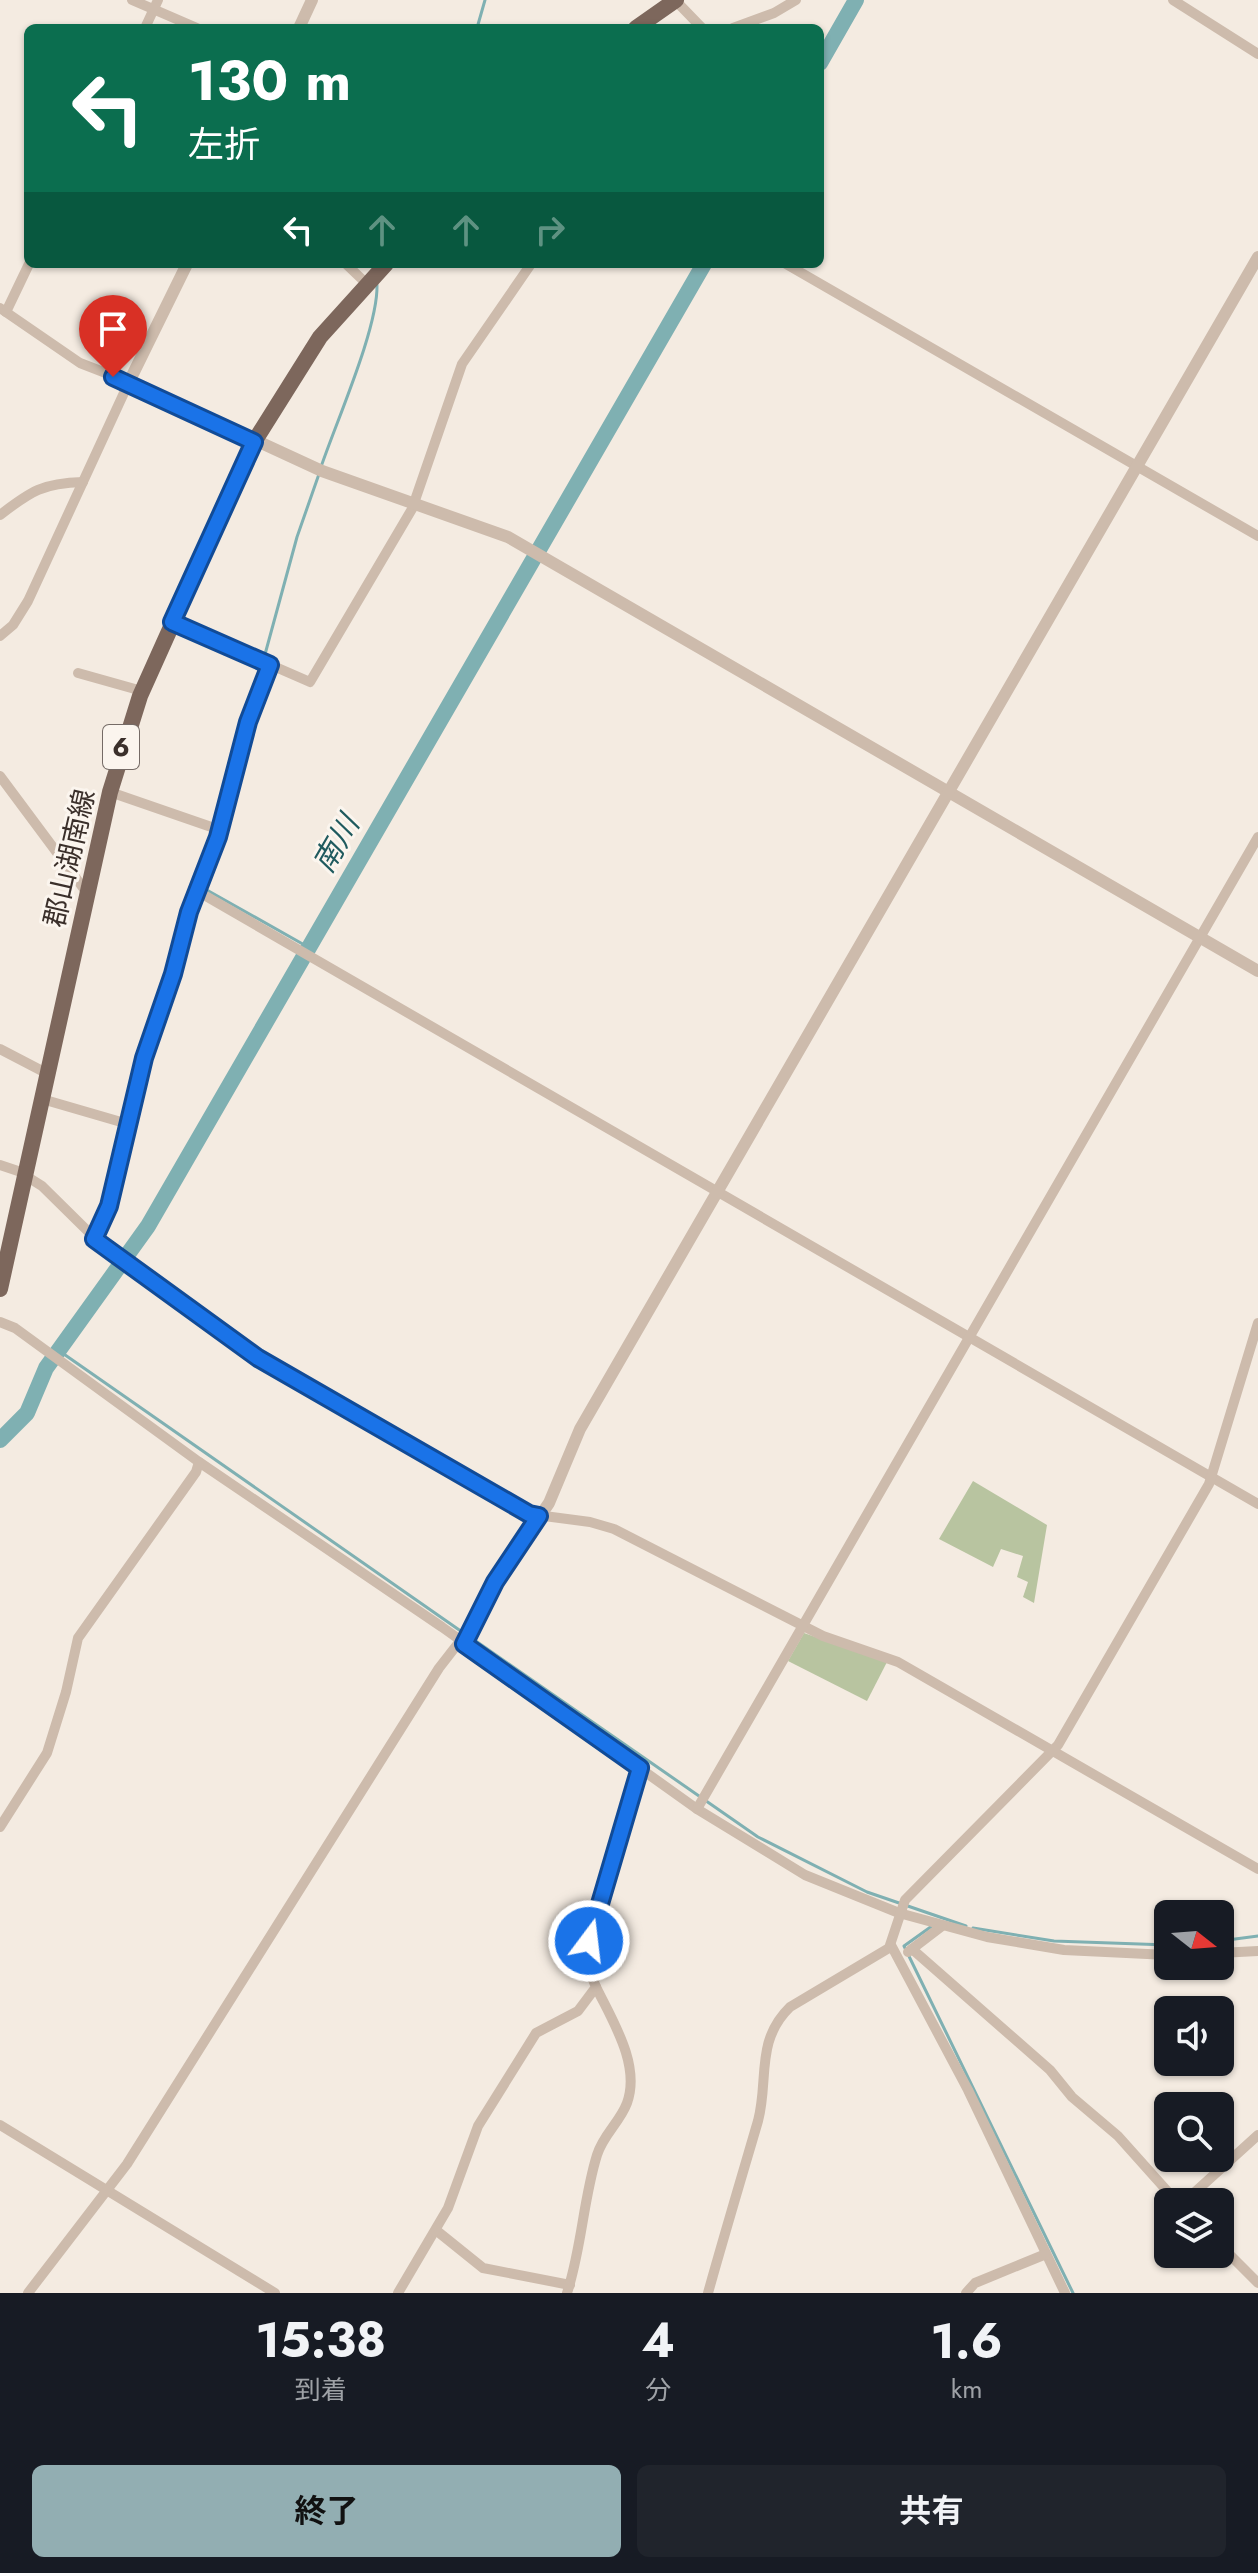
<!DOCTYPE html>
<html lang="ja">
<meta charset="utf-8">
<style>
body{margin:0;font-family:Jost,"Noto Sans JP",sans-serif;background:#20242c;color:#f1f3f6;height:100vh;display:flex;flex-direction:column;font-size:30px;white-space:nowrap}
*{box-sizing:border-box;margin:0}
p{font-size:26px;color:#9ea1a6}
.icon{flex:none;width:44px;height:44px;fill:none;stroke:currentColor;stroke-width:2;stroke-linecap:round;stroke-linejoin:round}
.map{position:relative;height:2293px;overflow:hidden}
.details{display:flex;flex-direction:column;background:#171b24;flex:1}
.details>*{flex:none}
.hud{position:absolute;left:24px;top:24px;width:800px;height:244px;border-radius:12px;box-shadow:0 2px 6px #0004;background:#0b6e4f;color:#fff;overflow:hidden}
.needle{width:52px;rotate:107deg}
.buttons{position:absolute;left:1154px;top:1900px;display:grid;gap:16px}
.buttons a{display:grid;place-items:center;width:80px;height:80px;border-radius:12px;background:#171b24;box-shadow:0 2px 6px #0004;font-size:40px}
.pin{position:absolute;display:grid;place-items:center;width:68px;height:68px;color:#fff;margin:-82px -34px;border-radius:50% 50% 50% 0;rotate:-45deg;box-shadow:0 0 8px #0007}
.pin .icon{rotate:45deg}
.me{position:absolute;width:88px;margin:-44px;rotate:15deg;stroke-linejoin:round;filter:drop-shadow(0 0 6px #0008)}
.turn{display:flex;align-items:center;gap:28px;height:168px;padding:0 32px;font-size:36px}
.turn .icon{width:104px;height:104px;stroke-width:2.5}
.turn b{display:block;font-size:56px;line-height:68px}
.lanes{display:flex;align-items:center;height:76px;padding:0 32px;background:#0003;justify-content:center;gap:40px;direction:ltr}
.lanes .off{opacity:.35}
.eta{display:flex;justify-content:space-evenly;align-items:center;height:136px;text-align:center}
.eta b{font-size:48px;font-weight:700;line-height:56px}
.button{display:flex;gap:16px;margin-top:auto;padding:16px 32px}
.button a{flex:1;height:92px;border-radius:12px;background:#92aeb2;color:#111;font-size:32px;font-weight:700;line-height:92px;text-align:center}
.button a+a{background:#20242c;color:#f1f3f6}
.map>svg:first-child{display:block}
</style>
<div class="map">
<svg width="1258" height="2293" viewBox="0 0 1258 2293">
<rect width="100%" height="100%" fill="#f4ebe1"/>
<!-- green -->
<g fill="#b8c4a0">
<path d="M973,1481l74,44 -13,78 -11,-6 5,-15 -11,-5 6,-21 -22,-7 -8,18 -54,-28z"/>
<path d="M804,1633l83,29 -20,39 -79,-40z"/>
</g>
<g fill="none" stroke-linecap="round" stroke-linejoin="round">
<!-- stream -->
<g stroke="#7fb0b2" stroke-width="3">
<path d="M477,28l8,-28"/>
<path d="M321,467c16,-47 57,-139 56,-182"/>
<path d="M264,658l33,-121 22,-63"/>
<path d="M251,700l11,-34"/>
<path d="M205,889l103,58"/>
<path d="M58,1350l407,284"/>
<path d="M473,1639l285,198 109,55 99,34"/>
<path d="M932,1926l-28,20 169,347"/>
<path d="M973,1928l81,13 114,4"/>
<path d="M1220,1941l38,-5"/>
</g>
<!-- river -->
<g stroke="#7fb0b2" stroke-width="16">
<path d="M820,63l36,-63"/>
<path d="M0,1440l27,-27 19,-45 102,-142 556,-962"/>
</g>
<!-- minor -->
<g stroke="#cdbbac" stroke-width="10">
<path d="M132,0l65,28"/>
<path d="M675,0l27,28"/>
<path d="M1173,0l85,54"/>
<path d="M145,28l13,-28"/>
<path d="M733,28l41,-15 22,-13"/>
<path d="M346,264l22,21"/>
<path d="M786,264l472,272"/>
<path d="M0,308l80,55 49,19 -101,219 -15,24 -13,11"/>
<path d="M6,312l23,-48"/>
<path d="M0,515c31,-24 43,-32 83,-33"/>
<path d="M172,622l138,60 102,-173 50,-145 69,-100"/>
<path d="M78,673l64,18"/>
<path d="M0,776l87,117"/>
<path d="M110,792l110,38"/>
<path d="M197,891l1061,613"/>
<path d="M0,1049l48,25"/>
<path d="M42,1099l86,25"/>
<path d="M0,1165l18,6 24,15 69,68 147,104 271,156 61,8 24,7 209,107 75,26 360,207"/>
<path d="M94,1239l15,-33 35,-148 29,-84 16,-62 29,-75 30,-115 22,-57"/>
<path d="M0,1322l15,6 184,134 243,165 255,182 108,66 94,38 88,24 77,13 104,5"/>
<path d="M697,1809l561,-972"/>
<path d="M0,1827l47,-74 19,-61 12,-54 118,-166 3,-10"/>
<path d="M891,1945l77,145 97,203"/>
<path d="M912,1949l138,121 22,27 46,39 59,66"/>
<path d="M908,1952l34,-26"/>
<path d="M1220,1953l38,-2"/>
<path d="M0,2125l275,168"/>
<path d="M1184,2202l74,-67"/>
<path d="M437,2231l46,37 87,17"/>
<path d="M1220,2245l38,38"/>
<path d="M28,2293l99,-129 312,-496 21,-27"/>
<path d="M398,2293l50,-85 30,-82 58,-93 42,-22 18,-24 -10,-24 3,-22 51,-173"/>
<path d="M567,2293c15,-46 16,-93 30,-138 6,-20 23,-33 30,-52 14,-38 -15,-83 -31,-116"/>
<path d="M708,2293c16,-57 33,-114 50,-172 11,-41 -3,-80 32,-114l99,-59 16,-48 153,-155 151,-261 49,-161"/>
<path d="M966,2293l9,-10 71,-29"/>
</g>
<!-- tertiary -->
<g stroke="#cdbbac" stroke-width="12">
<path d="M299,28l13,-28"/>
<path d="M187,264l-58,118 193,89 186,66 750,434"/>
<path d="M464,1644l31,-62 54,-79 31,-74 678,-1172"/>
</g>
<!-- primary -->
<g stroke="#7d675c" stroke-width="16">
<path d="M636,28l40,-28"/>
<path d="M0,1289l110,-497 30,-96 114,-254 66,-105 66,-73"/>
</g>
</g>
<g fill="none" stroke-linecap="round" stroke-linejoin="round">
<!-- route casing -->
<g stroke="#114b97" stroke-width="20">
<path id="route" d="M113,377l141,65 -82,180 98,43 -22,57 -30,115 -29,75 -16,62 -29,84 -35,148 -15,33 164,119 271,156 10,2 -44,66 -31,62 176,124 -51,173"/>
</g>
<!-- route -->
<use href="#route" stroke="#1a73e8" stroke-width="14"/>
</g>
<g text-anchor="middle" stroke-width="6" stroke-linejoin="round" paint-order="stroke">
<!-- shield labels -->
<rect fill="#fbf5ee" stroke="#756b66" stroke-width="2" x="103" y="725" width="36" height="44" rx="6"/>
<g font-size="26" font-weight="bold" fill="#3b302b">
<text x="121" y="756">6</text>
</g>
<!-- street labels -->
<g font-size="28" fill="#3b302b" stroke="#fbf5ee">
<text transform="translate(69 858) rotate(-77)" y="10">郡山湖南線</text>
</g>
<!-- water labels -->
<g font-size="30" font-style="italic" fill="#1f5a5e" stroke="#fbf5ee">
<text transform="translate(336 844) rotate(-60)" y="10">南川</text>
</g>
</g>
</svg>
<div class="buttons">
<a><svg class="needle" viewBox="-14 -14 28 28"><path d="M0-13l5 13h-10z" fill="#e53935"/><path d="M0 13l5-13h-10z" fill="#9ea1a6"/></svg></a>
<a><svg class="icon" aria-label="sound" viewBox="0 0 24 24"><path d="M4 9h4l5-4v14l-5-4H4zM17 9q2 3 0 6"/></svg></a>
<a><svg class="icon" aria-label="search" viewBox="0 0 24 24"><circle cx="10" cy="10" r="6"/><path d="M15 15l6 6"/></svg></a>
<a><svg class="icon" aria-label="layers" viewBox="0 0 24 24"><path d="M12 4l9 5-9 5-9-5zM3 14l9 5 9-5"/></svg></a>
</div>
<div class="pin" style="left:113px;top:377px;background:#d93025"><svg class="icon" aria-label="arrive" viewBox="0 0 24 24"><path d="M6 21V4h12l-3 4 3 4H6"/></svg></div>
<svg class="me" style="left:589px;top:1941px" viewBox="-20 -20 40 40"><circle r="17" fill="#1a73e8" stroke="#fff" stroke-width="3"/><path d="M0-11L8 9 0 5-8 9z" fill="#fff"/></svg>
<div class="hud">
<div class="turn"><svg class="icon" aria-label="left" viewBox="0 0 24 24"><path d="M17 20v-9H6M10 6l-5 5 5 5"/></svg><div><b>130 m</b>左折</div></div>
<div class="lanes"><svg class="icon" aria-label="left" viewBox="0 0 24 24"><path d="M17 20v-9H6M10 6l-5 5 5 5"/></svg><svg class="icon off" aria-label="ahead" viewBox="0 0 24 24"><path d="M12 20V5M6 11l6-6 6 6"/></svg><svg class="icon off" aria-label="ahead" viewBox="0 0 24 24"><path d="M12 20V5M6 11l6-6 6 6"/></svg><svg class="icon off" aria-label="right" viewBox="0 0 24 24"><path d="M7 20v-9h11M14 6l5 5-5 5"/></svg></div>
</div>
</div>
<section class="details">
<div class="eta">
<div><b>15:38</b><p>到着</p></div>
<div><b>4</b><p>分</p></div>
<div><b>1.6</b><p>km</p></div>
</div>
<div class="button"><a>終了</a><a>共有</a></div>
</section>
